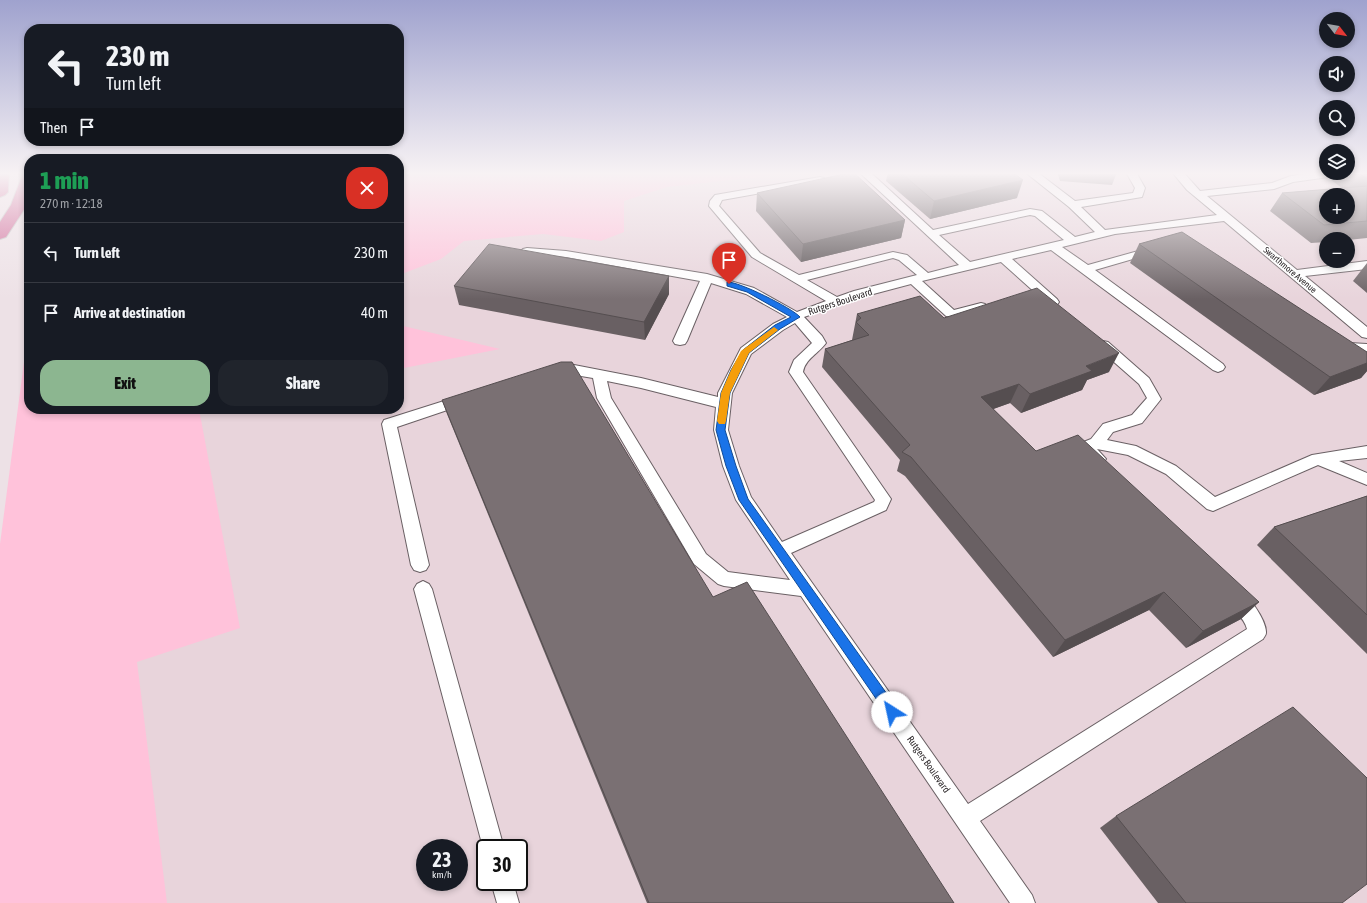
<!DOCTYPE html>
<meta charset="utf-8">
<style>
body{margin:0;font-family:"Asap Condensed",sans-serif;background:#20242c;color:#f1f3f6;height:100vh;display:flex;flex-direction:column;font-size:15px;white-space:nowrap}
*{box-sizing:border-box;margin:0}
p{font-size:13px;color:#9ea1a6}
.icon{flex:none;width:22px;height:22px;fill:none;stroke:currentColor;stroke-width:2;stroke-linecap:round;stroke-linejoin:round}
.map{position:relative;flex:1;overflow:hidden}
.drawer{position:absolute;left:24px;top:154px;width:380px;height:260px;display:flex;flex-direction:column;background:#171b24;border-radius:16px;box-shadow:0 2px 6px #0003}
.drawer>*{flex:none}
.hud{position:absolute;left:24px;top:24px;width:380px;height:122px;border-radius:16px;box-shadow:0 2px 6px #0003;background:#171b24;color:#f1f3f6;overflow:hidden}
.needle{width:26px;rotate:121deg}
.tools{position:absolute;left:1319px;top:12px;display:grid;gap:8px}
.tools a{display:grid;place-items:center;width:36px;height:36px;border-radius:50%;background:#171b24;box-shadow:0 2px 6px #0003;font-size:20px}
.speed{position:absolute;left:416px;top:839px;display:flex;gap:8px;font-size:20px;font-weight:700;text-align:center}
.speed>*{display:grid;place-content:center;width:52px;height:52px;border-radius:50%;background:#171b24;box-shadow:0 2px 6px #0003;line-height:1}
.speed small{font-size:10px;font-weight:400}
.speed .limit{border:2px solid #111;border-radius:6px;background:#fff;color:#111}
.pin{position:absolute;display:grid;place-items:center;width:34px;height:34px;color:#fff;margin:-41px -17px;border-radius:50% 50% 50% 0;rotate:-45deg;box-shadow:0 0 4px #0007}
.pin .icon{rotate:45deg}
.me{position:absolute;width:44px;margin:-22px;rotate:325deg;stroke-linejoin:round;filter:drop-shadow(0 0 3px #0008)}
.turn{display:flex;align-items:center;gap:14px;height:84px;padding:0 16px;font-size:18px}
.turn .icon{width:52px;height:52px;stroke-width:2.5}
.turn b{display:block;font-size:28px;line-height:34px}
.then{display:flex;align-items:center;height:38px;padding:0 16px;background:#0003;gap:8px;font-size:15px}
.round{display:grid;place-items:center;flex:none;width:42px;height:42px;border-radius:16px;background:#20242c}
.head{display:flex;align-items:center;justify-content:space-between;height:68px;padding:0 16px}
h1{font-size:24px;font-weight:800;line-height:30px;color:#1e9e55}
.action{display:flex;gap:8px;margin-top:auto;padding:8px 16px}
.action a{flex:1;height:46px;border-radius:16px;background:#8cb690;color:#111;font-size:16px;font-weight:800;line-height:46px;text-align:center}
.action a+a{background:#20242c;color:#f1f3f6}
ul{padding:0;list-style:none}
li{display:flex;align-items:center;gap:12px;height:60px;padding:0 16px;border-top:1px solid #363941}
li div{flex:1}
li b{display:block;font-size:15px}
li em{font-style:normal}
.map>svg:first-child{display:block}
</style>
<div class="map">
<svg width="1367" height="903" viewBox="0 0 1367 903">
<rect width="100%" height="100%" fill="#ede1e6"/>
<!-- built -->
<path fill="#e8d4db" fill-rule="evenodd" d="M399,172h968v731h-1367v-287l29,-207h370zM1326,195h22v22h-22zM1326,239h22v22h-22zM425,848h34v34h-34zM485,848h34v34h-34z"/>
<!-- green -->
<g fill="#ffc2da">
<path d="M399,172h402l-134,15 -43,14v31l-23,9 -58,-7 -79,7 -23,18 -42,16z"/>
<path d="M29,324v85h170l41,219 -103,34 30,241h-167v-359z"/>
<path d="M399,325l101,24 -101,20z"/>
</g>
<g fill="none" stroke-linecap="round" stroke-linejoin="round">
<!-- minor casing -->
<g stroke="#6a6064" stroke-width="2">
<g id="minor">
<path d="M859,172h11l63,58 97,-21 12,2 33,26 20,-5 -26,-25 -44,-35h12l38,29 58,-8 2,-5 -9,-16h10l9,16 -3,9 -61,10 24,23 112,-15 -30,-25 -15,-18h11l17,19 72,-8 19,-7 26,-4 24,1 -5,3 -43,6 -19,7 -67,7 90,74 70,-9v8l-62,7 62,51v11l-5,-1 -138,-116 -109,13 -53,13 26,18 61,-17h8l2,2 -2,2 -62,18 128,94 2,3 -2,3 -5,2 -5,-2 -162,-120 -39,9 45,40 2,3 -2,3h-8l-48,-43 -79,19 32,29 27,-7 4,1 2,3 -2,3 -29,8 -10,-2 -35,-32 -49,13 -58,20 18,19 4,7c-7,10 -21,16 -23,29l88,127 -5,11 -95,43 177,251 279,-175c-3,-13 -16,-19 -22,-32l3,-5c2,-1 4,-3 6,-3 12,0 33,32 32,44 0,2 -2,4 -3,6l-283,182 52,74 3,8h-25l-209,-307 -77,-10 -6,-2 -24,-20 -97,-166 -4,-20 -24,-4 -12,2 -5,-2 -2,-3 2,-3 17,-4 72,14 77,19v-4l23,-45 32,-24 14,-7 -41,-23 -35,-11 -24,58 -2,3 -5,1 -5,-1 -2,-3 27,-60 -134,-24 -39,-3 -4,-1 -2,-2 2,-2 4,-1 39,3 141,23 47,14 43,24 29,-11 -74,-44 -43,-51 1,-5 5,-6 105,-18 4,1 1,2 -1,2 -102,18 -3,6 41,47 39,22 94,-23 14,3 21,18 31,-8zM1030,215l5,1 29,24 -94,22 -31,-27zM893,258l6,2 18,15 -63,16 -17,6 -30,-17zM795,323l17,20 -18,17 -5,12 86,128 -1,2 -92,40 -31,-45 -12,-31 -11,-36 4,-37 19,-39 32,-24zM607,381l34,7 75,19 -2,23 9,36 13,34 54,80 -62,-8 -22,-18 -95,-156z"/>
<path d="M1341,340l8,3 18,1v8c-10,0 -26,2 -33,-8l2,-3z"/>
<path d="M1103,341l5,1 41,36 12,21 -19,24 -29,9 -6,8 29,6 40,20 39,31 97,-42 55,-9v12l-28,3 28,12v12l-49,-20 -105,46 -6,-2 -41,-35 -38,-19 -31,-6 9,10 -3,4c-10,3 -19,-7 -24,-16l2,-4 10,-4 12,-15 29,-9 15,-17 -8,-14 -41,-36 -2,-3 2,-3z"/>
<path d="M463,395l5,2 2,3 -2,3 -71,24 32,138 -3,5 -6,2 -6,-2 -3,-5 -29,-141 2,-4z"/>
<path d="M423,581l6,3 3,5 72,259h-19v7l-71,-266 3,-5z"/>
<path d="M491,882h22l6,21h-22z"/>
</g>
</g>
<!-- highway casing -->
<g stroke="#c4c3c3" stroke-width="2">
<g id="highway">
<path d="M0,172h9l-1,20 -3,3 -5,2z"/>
<path d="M29,172v26l-2,7 -21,32 -6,2v-17l11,-17 11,-29 2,-3z"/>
</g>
</g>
<!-- minor -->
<use href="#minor" fill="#fff" fill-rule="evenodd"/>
<!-- highway -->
<use href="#highway" fill="#cf6696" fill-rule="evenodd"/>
</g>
<!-- wall -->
<g fill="#696063">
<path d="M888,172h124l5,26 -87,21 -44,-38z"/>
<path d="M1057,172h60l-5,13 -52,-4z"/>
<path d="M1348,172h19v66l-19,2v-1h-22v3l-15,1 -41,-32 12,-18 60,-5 -11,-8 4,-7h13z"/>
<path d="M757,193l148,27 -4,18 -100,24 -45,-51z"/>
<path d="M1139,244l228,108v19l-6,7 -47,17 -184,-132z"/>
<path d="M1367,263v30l-14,-12z"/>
<path d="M669,276v18l-24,46 -186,-35 -5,-19z"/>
<path d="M857,314l87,4 165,54 -22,8 -5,10 -61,23 -11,-10 -17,6 43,42 223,151 -18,17 -55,29 -37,-38 -96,47 -148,-181 -8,-5 3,-11 -78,-93 3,-18 27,-9z"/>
<path d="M442,400l271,197 241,306h-307l-200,-489z"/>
<path d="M1367,496v158l-110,-109 17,-18z"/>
<path d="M1116,816l226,87h-184l-58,-75z"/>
</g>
<!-- shaded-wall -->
<g fill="#554e50">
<path d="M1023,180l-6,18 -87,21 4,-18z"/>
<path d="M905,220l-4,18 -100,24 2,-18z"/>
<path d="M669,276v18l-24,46 -1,-18z"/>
<path d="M1119,353l-10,19 -22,8 -5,10 -61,23 9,-19 56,-28z"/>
<path d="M1367,363v8l-6,7 -47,17 16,-18z"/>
<path d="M1019,384l-9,19 -36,13 7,-19z"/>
<path d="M1164,592l-15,18 -96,47 12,-17z"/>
<path d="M1259,602l-18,17 -55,29 17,-17z"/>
</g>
<!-- building -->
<g fill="#7a7073" stroke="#554e50" fill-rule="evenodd">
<path d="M853,172l52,48 -102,24 -46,-51z"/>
<path d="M900,172h112l11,8 -89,21z"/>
<path d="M1358,172h9v7z"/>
<path d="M1367,186v35l-43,4 -42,-32zM1326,195h22v22h-22z"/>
<path d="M1182,232l185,120v11l-37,14 -191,-133z"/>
<path d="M489,244l180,32 -25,46 -190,-36z"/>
<path d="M1037,288l82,65 -33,13 6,5 -62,23 -11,-10 -38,13 55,54 42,-16 181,167 -56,29 -39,-39 -99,48 -154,-183 -9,-5 8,-7 -85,-96 44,-14 -13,-13 5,-4 -4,-4 63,-18 24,22z"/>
<path d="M561,362h11l141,235 34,-15 207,321h-305l-207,-503z"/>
<path d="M1367,496v119l-93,-88z"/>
<path d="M1293,707l74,71v106l-25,19h-156l-70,-87z"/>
</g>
<!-- sky -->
<linearGradient id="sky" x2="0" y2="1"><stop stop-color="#9fa2ce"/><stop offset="0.58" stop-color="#f7f2f4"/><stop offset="1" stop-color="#f7f2f4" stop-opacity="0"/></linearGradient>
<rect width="1367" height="299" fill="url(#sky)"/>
<!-- route -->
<path fill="#1a73e8" stroke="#114b97" d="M727,282c11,-1 65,26 73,35l-20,12 -31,24 -19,40 -5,37 11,36 12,33 149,209 1,4 -1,4 -5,2 -4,-2 -149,-216 -13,-34 -10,-36 5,-37 10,-23 12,-20 32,-25 16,-8 -44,-25 -20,-6z"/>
<!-- slow -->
<path fill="#f59e0b" d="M774,327l4,3 -1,1 -28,22 -19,40 -4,28 -1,3h-6l-2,-3 4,-28 10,-23 10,-19z"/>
<g text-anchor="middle" stroke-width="3" stroke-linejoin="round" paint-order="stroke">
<!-- far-street labels -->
<g font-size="9" fill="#2c2729" stroke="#fff">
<text transform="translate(1290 270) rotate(40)" y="3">Swarthmore Avenue</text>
</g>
<!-- street labels -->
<g font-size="10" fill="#2c2729" stroke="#fff">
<text transform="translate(840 301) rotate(-18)" y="4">Rutgers Boulevard</text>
<text transform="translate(929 764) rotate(55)" y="4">Rutgers Boulevard</text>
</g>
</g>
</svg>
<div class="tools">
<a><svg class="needle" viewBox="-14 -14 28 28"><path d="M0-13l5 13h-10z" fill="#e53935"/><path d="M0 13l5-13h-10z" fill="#9ea1a6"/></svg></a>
<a><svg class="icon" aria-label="sound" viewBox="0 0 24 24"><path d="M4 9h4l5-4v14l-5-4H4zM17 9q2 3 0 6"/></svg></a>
<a><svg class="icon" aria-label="search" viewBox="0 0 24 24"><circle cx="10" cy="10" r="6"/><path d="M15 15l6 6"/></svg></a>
<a><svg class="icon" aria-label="layers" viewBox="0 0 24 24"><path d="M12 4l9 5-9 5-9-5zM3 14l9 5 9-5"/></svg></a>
<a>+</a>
<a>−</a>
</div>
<div class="speed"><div>23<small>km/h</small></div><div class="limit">30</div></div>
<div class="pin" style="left:729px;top:284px;background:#d93025"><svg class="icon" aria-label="arrive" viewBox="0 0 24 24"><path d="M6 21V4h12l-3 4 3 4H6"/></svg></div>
<svg class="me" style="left:892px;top:712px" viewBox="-20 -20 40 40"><circle r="19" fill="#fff"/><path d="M0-13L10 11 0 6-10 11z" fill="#1a73e8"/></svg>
<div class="hud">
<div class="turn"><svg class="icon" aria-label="left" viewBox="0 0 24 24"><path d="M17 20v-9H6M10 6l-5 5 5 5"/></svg><div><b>230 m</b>Turn left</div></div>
<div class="then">Then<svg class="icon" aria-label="arrive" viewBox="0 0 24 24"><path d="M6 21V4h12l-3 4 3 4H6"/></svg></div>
</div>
<section class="drawer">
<div class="head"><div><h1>1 min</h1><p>270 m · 12:18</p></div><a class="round" style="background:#d93025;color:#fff"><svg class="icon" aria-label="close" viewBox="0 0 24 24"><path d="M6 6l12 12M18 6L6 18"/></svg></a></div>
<ul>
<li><svg class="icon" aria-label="left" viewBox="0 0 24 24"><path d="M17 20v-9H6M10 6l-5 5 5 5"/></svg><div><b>Turn left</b></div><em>230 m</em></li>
<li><svg class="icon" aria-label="arrive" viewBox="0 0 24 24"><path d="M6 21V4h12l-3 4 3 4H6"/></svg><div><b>Arrive at destination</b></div><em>40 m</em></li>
</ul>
<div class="action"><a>Exit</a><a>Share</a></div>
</section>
</div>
